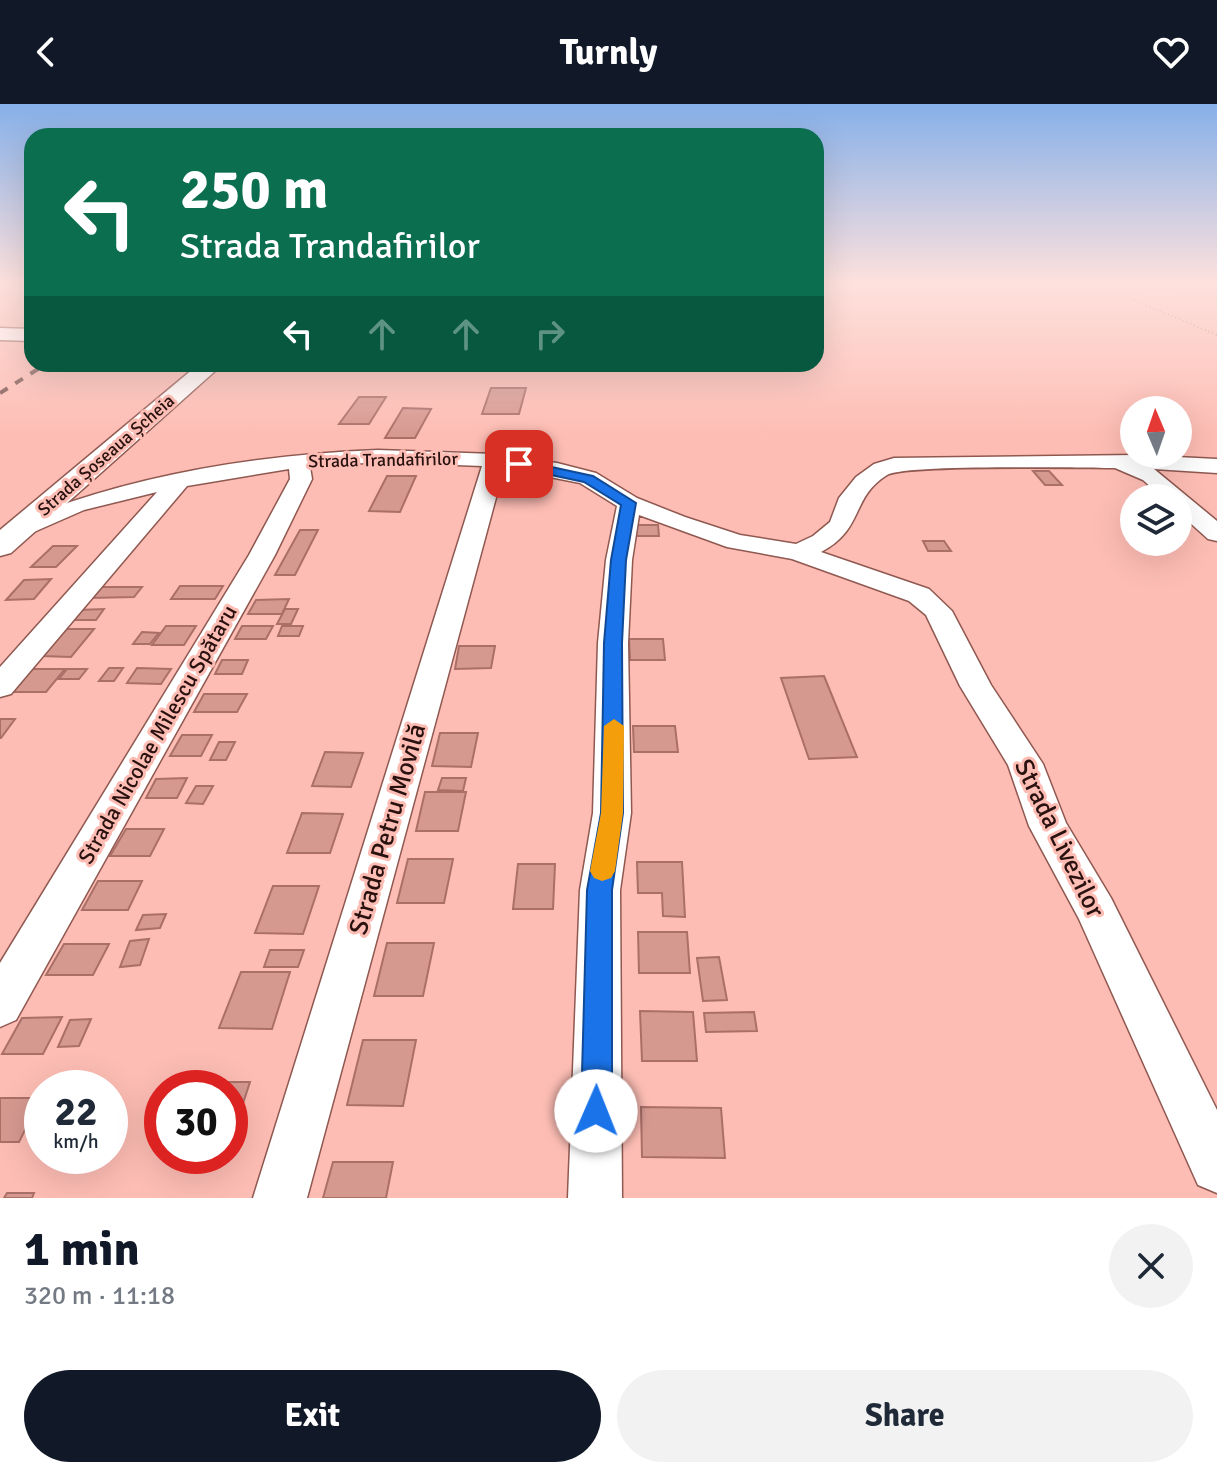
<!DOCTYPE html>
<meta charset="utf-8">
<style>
body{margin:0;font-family:Signika,sans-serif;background:#f2f2f3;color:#1f2937;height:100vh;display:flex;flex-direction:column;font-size:30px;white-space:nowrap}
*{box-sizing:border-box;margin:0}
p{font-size:26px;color:#747a83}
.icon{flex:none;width:44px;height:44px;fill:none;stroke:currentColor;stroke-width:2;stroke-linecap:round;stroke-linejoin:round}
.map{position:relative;height:1094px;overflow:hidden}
.sheet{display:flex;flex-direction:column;background:#fff;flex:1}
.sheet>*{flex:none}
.hud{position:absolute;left:24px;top:24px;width:800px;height:244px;border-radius:24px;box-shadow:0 8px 32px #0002;background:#0b6e4f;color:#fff;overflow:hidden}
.needle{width:52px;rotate:358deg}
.fabs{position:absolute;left:1120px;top:292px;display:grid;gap:16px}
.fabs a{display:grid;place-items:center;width:72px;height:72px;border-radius:50%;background:#fff;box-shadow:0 8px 32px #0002;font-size:40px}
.speed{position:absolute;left:24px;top:966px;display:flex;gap:16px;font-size:40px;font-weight:700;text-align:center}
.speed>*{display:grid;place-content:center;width:104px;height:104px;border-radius:50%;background:#fff;box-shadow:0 8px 32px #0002;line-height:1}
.speed small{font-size:20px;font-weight:400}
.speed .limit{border:12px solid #d22;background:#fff;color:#111}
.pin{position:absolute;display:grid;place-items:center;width:68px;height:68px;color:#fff;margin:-34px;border-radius:16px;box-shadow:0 4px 12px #0006}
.me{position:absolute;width:88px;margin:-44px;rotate:1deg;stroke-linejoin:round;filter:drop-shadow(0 0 6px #0008)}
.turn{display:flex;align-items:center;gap:28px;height:168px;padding:0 24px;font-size:36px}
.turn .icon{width:104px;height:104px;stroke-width:2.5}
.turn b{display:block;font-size:56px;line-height:68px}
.lanes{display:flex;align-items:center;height:76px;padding:0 24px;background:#0003;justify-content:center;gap:40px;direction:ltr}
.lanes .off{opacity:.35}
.round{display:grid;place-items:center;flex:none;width:84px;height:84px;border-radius:42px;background:#f2f2f3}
.summary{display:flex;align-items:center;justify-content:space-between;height:136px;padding:0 24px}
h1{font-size:48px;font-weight:700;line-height:60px;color:#111827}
.button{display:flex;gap:16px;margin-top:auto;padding:16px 24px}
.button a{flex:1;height:92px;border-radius:48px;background:#111827;color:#fff;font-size:32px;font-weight:700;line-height:92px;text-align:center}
.button a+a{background:#f2f2f3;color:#1f2937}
header{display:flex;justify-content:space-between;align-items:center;height:104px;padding:0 24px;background:#111827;color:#fff;font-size:36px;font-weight:700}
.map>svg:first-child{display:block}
</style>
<header><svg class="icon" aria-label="back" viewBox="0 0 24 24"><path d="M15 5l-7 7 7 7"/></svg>Turnly<svg class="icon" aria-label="heart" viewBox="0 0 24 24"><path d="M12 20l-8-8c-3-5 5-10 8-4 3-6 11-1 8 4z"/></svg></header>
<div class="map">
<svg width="1217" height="1094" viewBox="0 0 1217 1094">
<rect width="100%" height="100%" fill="#fdbdb4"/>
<!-- building -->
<g fill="#d69990" stroke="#aa7068" stroke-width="2">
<path d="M491,284h35l-7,26h-37z"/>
<path d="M359,293h27l-17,27h-30z"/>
<path d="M403,304l28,1 -16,29h-30z"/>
<path d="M1033,367h16l13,14h-17z"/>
<path d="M387,372h29l-16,36 -31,-1z"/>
<path d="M514,375l26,1 -4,16 -26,-1z"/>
<path d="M632,421h26l1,11h-27z"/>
<path d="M300,426h18l-23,45h-20z"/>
<path d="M923,437h21l7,10h-23z"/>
<path d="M53,442h24l-21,21h-25z"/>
<path d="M51,475l-17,20 -28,1 18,-20z"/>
<path d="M180,482h43l-8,13h-44z"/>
<path d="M99,483h43l-8,10 -44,1z"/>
<path d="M289,495l-7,15h-34l8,-14z"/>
<path d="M104,505l-8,11h-29l9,-10z"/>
<path d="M285,505h13l-7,15h-14z"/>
<path d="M166,522h30l-12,19h-32z"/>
<path d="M242,522h31l-7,13h-31z"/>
<path d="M282,522h21l-4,10h-21z"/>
<path d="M66,525h28l-23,28 -29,-1z"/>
<path d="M142,528l17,1 -9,11h-17z"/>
<path d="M629,535h34l2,21h-35z"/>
<path d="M459,542h36l-4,22 -36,1z"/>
<path d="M222,556h26l-6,14h-27z"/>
<path d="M109,564h14l-9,13h-15z"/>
<path d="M137,564l34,1 -10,15 -34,-1z"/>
<path d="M32,565h33l-19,23h-34z"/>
<path d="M67,565h20l-8,10h-20z"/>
<path d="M824,572l33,81 -48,2 -28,-81z"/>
<path d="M204,590h43l-10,18h-43z"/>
<path d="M0,615h15l-14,19h-1z"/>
<path d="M633,622h42l3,26h-44z"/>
<path d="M440,629h38l-7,34 -39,-1z"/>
<path d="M182,631h30l-11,21h-31z"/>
<path d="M219,638h16l-9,18h-16z"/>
<path d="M325,648l38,1 -12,34 -39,-1z"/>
<path d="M187,674l-10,20h-31l10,-19z"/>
<path d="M442,674h24l-3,13 -25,-1z"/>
<path d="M196,682h17l-10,18 -17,-1z"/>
<path d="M425,688h41l-8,39h-42z"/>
<path d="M302,709l41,1 -13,39h-43z"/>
<path d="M126,725h38l-14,27h-40z"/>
<path d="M408,755h45l-9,44h-47z"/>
<path d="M637,758h45l3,55 -22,-1 -1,-23h-24z"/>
<path d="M518,760h37l-2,45h-40z"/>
<path d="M98,777h44l-14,29h-46z"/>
<path d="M273,782h46l-16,48 -48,-1z"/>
<path d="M166,810l-6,14 -24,2 7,-15z"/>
<path d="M638,828h49l3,41h-51z"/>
<path d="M149,835l-9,26 -20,2 10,-26z"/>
<path d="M387,839h47l-11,53h-49z"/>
<path d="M64,840h45l-16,31h-47z"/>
<path d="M270,846h34l-6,17h-34z"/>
<path d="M719,853l8,43 -24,1 -6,-43z"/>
<path d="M241,868h49l-18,57 -53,-1z"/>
<path d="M640,907l53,1 4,49h-55z"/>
<path d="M754,908l3,19 -51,1 -2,-19z"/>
<path d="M62,913l-19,37h-41l20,-36z"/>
<path d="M91,915l-12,27 -21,1 12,-27z"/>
<path d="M363,936h53l-13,66 -56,-1z"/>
<path d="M199,978h51l-20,61v-55h-34z"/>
<path d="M0,994h41l-22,44h-19z"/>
<path d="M641,1003l80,1 4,50 -83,-1z"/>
<path d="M333,1058h60l-7,36h-63z"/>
<path d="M7,1089h27l-2,5h-28z"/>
</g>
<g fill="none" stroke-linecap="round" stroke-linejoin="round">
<!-- minor casing -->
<g stroke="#8f5850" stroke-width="3">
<path id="minor" d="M378,346l117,4 62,9 39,10 41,25 48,19 55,18 56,9 17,-8 17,-14 9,-24 17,-21 18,-13 20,-6 242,-3 81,4v14l-63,-4 63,52v20l-9,-2 -30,-27v-14h-15l-20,-18 -28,-12c-35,0 -209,-4 -228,7 -37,23 -22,54 -66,77l108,37 23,22 39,74 52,79 23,59 45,75 106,212v83l-19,-8 -119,-266 -50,-93 -21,-61 -48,-79 -34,-71 -17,-14 -117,-42 -65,-12 -88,-32 -7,45 -4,83 3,170 -11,77 2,308h-54l12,-308 13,-77 5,-170 8,-83 11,-54 -37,-23 -76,-15 -197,730h-54l229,-732 -104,-4 -68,5 2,12 -37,76 -259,465 -16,7v-64l249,-408 41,-76 -1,-10 -102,17 -176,208 -11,3v-30l157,-175 -73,18 -57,25h-18l-3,-5 3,-5c116,-49 243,-70 369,-75z"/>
</g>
<!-- major casing -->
<g stroke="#8f5850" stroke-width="3">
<g id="major">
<path d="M0,224l32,1v12l-32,-1z"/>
<path d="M199,260h24l-212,189 -11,3v-26z"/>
</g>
</g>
<!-- path -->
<path stroke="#b6847d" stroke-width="2" stroke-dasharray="1 3" stroke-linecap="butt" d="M1217,181l-92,7 -1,4 93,39"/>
<!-- minor -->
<use href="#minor" fill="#fff" fill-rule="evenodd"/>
<!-- major -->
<use href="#major" fill="#fff" fill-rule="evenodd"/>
<!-- rail -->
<path stroke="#714c47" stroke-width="4" stroke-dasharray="9 9" stroke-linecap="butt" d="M0,289l46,-29"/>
</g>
<!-- sky -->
<linearGradient id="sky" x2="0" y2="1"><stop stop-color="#86b0e9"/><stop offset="0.54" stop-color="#fee1dd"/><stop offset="1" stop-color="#fee1dd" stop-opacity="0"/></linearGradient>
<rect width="1217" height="331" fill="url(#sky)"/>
<!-- route -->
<path fill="#1a73e8" stroke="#114b97" stroke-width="2" d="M519,356l74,16 43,27 -10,57 -4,83 1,170 -11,77v221l-5,11 -11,5 -10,-5 -5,-11 6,-221 14,-77 3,-170 7,-83 10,-55 -37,-23 -70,-15 -2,-3z"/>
<!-- slow -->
<path fill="#f59e0b" d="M614,615l10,7 -1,87 -8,58 -4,7 -9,3 -8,-3 -4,-7 11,-58 3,-87z"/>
<g text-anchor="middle" stroke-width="6" stroke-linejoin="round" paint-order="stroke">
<!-- far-street labels -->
<g font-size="18" fill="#28110e" stroke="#fdbdb4">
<text transform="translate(106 351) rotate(-41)" y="6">Strada Șoseaua Șcheia</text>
<text transform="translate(383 356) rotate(-1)" y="6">Strada Trandafirilor</text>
</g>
<!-- street labels -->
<g font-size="22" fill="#28110e" stroke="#fdbdb4">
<text transform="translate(157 630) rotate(-60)" y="8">Strada Nicolae Milescu Spătaru</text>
</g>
<!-- near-street labels -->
<g font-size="26" fill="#28110e" stroke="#fdbdb4">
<text transform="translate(387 725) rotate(-74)" y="9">Strada Petru Movilă</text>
<text transform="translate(1060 734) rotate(64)" y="9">Strada Livezilor</text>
</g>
</g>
</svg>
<div class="fabs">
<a><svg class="needle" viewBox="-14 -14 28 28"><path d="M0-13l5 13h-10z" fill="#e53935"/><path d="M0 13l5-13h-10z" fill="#747a83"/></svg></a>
<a><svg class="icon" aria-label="layers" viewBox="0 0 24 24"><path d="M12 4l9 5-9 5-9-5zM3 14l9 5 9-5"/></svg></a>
</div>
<div class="speed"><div>22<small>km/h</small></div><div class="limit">30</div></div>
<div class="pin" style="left:519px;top:360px;background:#d93025"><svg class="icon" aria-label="arrive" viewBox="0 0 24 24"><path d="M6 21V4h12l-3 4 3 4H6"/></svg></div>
<svg class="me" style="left:596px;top:1007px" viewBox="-20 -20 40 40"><circle r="19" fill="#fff"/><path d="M0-13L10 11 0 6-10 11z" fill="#1a73e8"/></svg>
<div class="hud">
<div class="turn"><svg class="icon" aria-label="left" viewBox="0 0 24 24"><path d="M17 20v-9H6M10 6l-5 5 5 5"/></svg><div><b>250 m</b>Strada Trandafirilor</div></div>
<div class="lanes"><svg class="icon" aria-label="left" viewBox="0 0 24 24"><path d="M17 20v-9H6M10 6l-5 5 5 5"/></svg><svg class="icon off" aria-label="ahead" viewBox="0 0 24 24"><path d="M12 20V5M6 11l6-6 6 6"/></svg><svg class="icon off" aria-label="ahead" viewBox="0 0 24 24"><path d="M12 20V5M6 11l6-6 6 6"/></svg><svg class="icon off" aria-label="right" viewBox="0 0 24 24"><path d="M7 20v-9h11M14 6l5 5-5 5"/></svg></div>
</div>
</div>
<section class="sheet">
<div class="summary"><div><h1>1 min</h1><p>320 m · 11:18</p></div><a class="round"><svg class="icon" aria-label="close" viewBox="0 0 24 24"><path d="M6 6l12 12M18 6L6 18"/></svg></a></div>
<div class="button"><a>Exit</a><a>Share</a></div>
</section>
